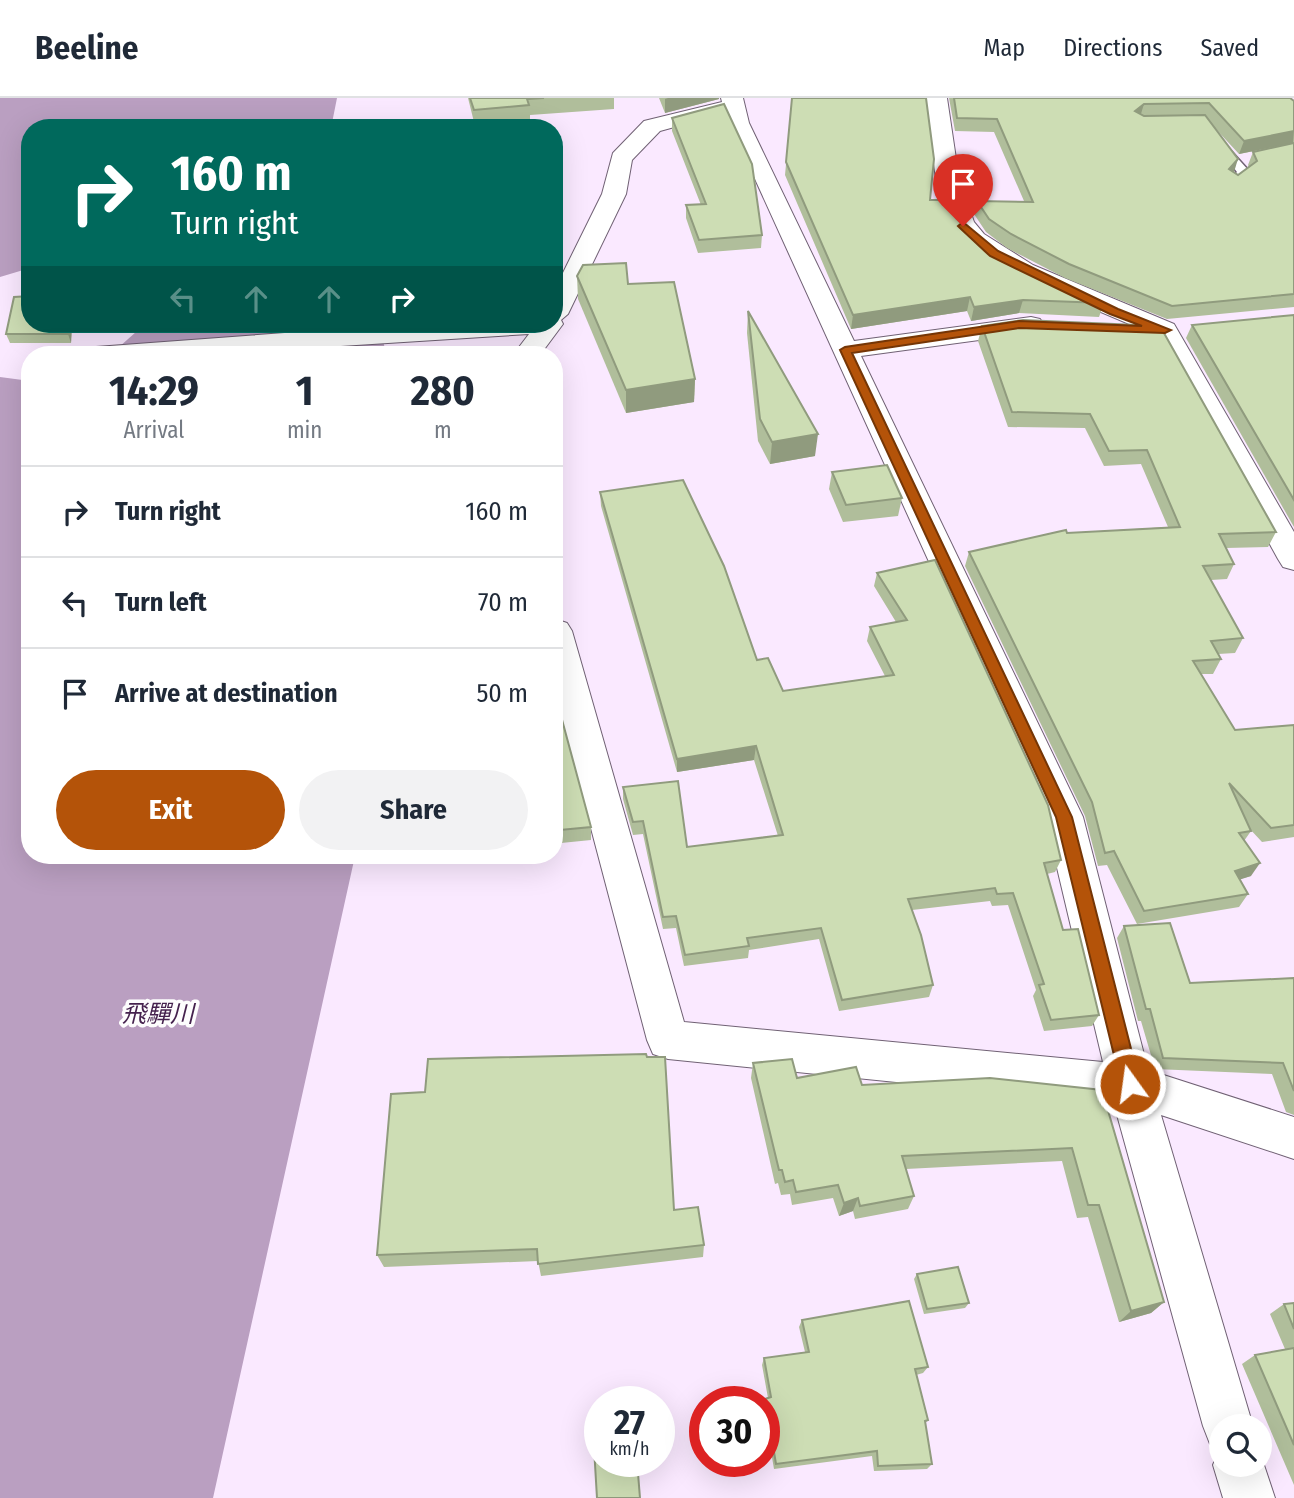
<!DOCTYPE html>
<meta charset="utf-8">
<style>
body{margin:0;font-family:"Fira Sans Condensed","Noto Sans JP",sans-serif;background:#f2f2f3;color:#1f2937;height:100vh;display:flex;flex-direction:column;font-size:26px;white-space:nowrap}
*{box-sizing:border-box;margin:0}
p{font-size:23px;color:#747a83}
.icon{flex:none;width:38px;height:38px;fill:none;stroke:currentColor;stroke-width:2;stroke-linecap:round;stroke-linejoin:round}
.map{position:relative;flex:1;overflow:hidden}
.drawer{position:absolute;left:21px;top:248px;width:542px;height:518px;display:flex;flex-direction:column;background:#fff;border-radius:28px;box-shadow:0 7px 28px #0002}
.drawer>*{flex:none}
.hud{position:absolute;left:21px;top:21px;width:542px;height:214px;border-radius:28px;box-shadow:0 7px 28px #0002;background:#00695c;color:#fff;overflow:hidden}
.tools{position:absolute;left:1209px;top:1316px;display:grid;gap:14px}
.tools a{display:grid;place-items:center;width:63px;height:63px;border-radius:50%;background:#fff;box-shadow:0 7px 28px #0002;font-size:35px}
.speed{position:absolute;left:584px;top:1288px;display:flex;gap:14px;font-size:35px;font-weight:700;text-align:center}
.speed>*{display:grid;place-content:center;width:91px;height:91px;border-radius:50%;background:#fff;box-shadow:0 7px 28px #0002;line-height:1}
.speed small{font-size:18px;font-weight:400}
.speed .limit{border:10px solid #d22;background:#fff;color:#111}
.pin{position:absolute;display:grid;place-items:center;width:60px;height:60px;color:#fff;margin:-72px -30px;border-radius:50% 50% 50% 0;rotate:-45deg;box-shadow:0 0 7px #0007}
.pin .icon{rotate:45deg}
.me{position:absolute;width:77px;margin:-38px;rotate:346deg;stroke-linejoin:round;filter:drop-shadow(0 0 5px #0008)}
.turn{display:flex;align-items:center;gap:24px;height:147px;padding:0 35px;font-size:32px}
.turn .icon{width:91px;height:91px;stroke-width:2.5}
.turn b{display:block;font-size:49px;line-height:60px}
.lanes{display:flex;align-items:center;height:66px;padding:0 35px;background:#0003;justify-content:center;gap:35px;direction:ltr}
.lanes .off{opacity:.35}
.eta{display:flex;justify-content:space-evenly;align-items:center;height:119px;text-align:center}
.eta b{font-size:42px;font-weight:700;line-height:49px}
.cta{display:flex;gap:14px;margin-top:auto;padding:14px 35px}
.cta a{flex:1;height:80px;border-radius:42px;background:#b45309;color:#fff;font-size:28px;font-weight:700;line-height:80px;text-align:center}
.cta a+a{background:#f2f2f3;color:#1f2937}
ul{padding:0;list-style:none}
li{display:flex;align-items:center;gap:21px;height:91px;padding:0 35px;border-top:2px solid #e0e1e3}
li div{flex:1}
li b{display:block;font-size:26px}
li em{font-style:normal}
header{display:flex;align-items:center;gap:42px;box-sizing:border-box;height:98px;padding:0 35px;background:#fff;border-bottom:2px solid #e0e1e3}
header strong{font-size:33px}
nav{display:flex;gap:38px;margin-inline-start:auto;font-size:24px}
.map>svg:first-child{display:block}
</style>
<header>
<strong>Beeline</strong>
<nav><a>Map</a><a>Directions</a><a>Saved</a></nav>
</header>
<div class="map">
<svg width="1294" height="1400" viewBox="0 0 1294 1400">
<rect width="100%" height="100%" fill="#fae9ff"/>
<!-- water -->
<g fill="#ba9fc1">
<path d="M0,0h337l-6,30h-301v140l-30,9z"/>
<path d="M145,226h235l6,31h-276z"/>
<path d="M0,279l30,4v475h325l-142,642h-213z"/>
</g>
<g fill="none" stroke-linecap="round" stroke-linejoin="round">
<!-- lane casing -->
<g stroke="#706174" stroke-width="3">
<path id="lane" d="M1221,42l29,32 -13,13 -10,-3 10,-10 -22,-29z"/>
</g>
<!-- street casing -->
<g stroke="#706174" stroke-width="2">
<g id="street">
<path d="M721,0h22l6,25 105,218 177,-24 9,2 4,6 -4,6 -9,2 -170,23 222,461 65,253 146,47v42l-133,-44 92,311h-31v39h38v-12l15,45h-52l-10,-33 7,-17 -10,-4 -7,-18 -89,-322 -446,-45 -15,-5 -6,-14 -92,-348v-73l12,4 5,8 112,391 419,40 -58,-245 -320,-704 -65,18 -28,29 -6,34 -58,120 -7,6 2,4 -23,31h-27l16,-21 -330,21h-116l3,-6 10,-2 311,-23h148v-35l47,-95 11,-41 31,-32 78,-19z"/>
<path d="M925,0h22l12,81 15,43 10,12 49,31 141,59 120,208v38l-11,-3 -5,-8 -123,-224 -139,-59 -49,-32 -12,-15 -10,-19 -9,-31z"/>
</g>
</g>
<!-- lane -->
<use href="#lane" fill="#fff" fill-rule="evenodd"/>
<!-- street -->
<use href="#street" fill="#fff" fill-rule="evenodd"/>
</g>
<!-- wall -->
<g fill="#b0be9b" fill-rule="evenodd">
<path d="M468,0h146v11l-84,6v6l-55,5z"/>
<path d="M659,0h60v1l-54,14z"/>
<path d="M949,0h341l4,3v206l-127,12 -102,-41 -58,-30 -21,-16 -12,-18 3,-13h47l-30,-69 -39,-1zM1214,29l25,27 25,-5 -11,3 -5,13 1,2 -11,8 -5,-3z"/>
<path d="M792,2l164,118 39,34 51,27 58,24 -5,14 -80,-4 -48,8 -4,-10 -116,18 -66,-154z"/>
<path d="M672,20l90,117 -1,13 -63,5 -12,-35v-13h15l-29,-74z"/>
<path d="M577,178l51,8 67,95 -1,23 -68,11 -48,-114z"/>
<path d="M748,213l67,145 -45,8 -12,-23 -11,-108z"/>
<path d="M1294,217v212l-108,-189 6,-13z"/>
<path d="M72,226l-1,19h-61l-4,-9z"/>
<path d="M982,228l294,206 -8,15 -42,1 8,16 -7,15 -16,1 32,58 -8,15 -17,1 3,5 -8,15h-12l34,56 59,-5v112l-32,5 -13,-14 2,3 -7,10 7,35 -11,3 8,15 -9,13 -102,17 -30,-59 -9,1 -13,-50 -120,-250 4,-14 98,-19 101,-6 -27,-63 -37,2 -19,-38 -77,-1 -30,-86z"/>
<path d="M832,374l70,26 -4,18 -55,6 -14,-33z"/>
<path d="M600,394l157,168 26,31 102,-15 -18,-35 3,-14 26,-5 -22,-36 3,-13 184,287 -6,12 -8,2 16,56 36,85 -7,11 -48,5 -11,-35 3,-6 -28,-85 -16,1 -2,-5 -78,9 21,75 -4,12 -90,14 -20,-72 -70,11 -1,8 -64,8 -8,-38 -13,1 -20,-95 -10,1 -10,-36v-12l64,60 91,-11 -24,-76 -77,12 -76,-266z"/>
<path d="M555,696l36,33v13l-30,3z"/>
<path d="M1124,828l66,57 104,-5v137l-8,-3 -14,-38 -117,-5 -14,-48h-3l-21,-83z"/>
<path d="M753,965l44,15 65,7 240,5 62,212 -13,11 -32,9 -31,-105 -11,1 -15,-57 -156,8 8,27 -6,13 -53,10 -2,-8 -14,5 -6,-18 -41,7 -2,-11 -9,1 -3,-12 -3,1 -24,-106z"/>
<path d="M425,994l249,118 30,35 -1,12 -162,19 -3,-15 -154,6 -7,-12z"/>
<path d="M917,1176l52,29 -4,5 -41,6 -10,-35z"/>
<path d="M1294,1205v182l-52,-121 13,-9 30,-6 -15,-35 14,-10z"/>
<path d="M802,1222l126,47 -5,6 -7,2 12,45 -3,3 7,41 -5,5 -53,2 -2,-15 -98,13 -9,-53v-14h-1l1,-3 3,-1 -6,-33 2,-7 41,-6 -6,-25z"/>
</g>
<!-- shaded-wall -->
<g fill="#909b7e">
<path d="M668,0h51v1l-54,14v-14z"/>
<path d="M1144,6l-4,13 -5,-6z"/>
<path d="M1294,33l-1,12 -54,11 5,-13z"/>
<path d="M1238,61l-4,13 -5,-3z"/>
<path d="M970,199l-3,14 -116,18 2,-14z"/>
<path d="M1023,202l-4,13 -48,8 3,-14z"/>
<path d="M68,226h4l-1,19 -3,-9z"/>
<path d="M695,281l-1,23 -68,11v-23z"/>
<path d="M818,336l-3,22 -45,8 2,-22z"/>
<path d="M756,648l-2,14 -77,12v-13z"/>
<path d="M1260,765l-9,13 -25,8 9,-13z"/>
<path d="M858,1100l-5,13 -14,5 5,-13z"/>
<path d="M1164,1204l-13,11 -32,9 12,-11z"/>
</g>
<!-- building -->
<g fill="#cdddb4" stroke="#909b7e" stroke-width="2">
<path d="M470,0h74l-17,1 2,6 -55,5z"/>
<path d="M792,0h134l8,61 -4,41h16l10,18 39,34 51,27 58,24 -81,-3 -49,7 -4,-10 -117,18 -67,-153z"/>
<path d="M954,0h336l4,3v30l-50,10 -35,-38 -65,1 -9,7 9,5 61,-1 33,44 -9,10 9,6 19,-14 -4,-9 41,-9v151l-122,12 -103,-42 -58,-30 -22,-15 -12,-18 56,1 -36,-83 -40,-1z"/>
<path d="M724,6l28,60 10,71 -63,5 -13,-35 20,-1 -34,-86z"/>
<path d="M626,165l2,21 46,-2 21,97 -69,11 -49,-114 6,-11z"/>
<path d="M30,198v28h38v10h-62l8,-37z"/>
<path d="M748,213l70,123 -46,8 -12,-23z"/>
<path d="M1294,217v185l-102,-175z"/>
<path d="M1023,222l137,6 116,206 -57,2 15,30 -31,2 40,72 -32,3 10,18 -28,2 42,69 59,-5v100l-23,3 -42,-45 22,48 -12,2 21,30 -25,8 13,23 -104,17 -30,-60 -9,2 -13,-51 -123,-250 97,-22 1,3 113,-6 -33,-77 -38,1 -19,-37 -78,-2 -30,-86z"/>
<path d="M887,367l15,33 -56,7 -14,-33z"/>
<path d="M683,382l41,86 33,94 11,-2 15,33 111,-16 -24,-48 37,-7 -30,-47 58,-13 113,245 13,55 -17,3 19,67 15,-1 21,86 -48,5 -12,-35 5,-1 -31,-91 -16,1 -2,-6 -87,11 13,36 12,50 -91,15 -21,-72 -74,10 2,8 -64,9 -9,-39 -13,1 -20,-96 -10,1 -10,-35 55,-6 9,66 96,-12 -27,-89 -79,13 -77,-267z"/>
<path d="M555,618h6l30,111 -31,3 -5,-38z"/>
<path d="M1170,825l20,60 104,-5v113l-11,-28 -120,-5 -13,-49h-4l-22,-83z"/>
<path d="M646,956l1,3h18l9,153 24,-3 6,38 -166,19 -1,-15 -160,6 14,-161 34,-2 3,-33z"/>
<path d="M792,961l5,19 59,-11 6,18 128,-7 112,12 62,212 -33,9 -32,-106h-11l-16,-57 -170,8 12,40 -54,10 -2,-8 -14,5 -6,-18 -42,7 -3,-12 -8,2 -3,-12h-3l-26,-107z"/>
<path d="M958,1169l11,36 -42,6 -10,-35z"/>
<path d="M909,1203l19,66 -13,2 13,51 -3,1 7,43 -54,2 -1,-15 -101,13 -11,-65 6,-2 -7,-39 45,-6 -7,-32z"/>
<path d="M1294,1205v26l-10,-25z"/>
<path d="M1294,1250v97l-39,-90z"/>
<path d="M593,1332h7v31h37l3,37h-43z"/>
</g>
<!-- route -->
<path fill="#b45309" stroke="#753606" stroke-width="2" d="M963,124l35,29 120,58 53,21 -6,3 -146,-5 -167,25 220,464 68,267 -3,7 -7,2 -6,-2 -3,-7 -65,-267 -216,-467 5,-3 174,-26 123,5 -32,-12 -120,-58 -30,-28 -2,-2z"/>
<g text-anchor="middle" stroke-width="7" stroke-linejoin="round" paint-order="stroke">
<!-- water labels -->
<g font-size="24" font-style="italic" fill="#45224e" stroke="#fdfdfd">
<text x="158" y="924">飛驒川</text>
</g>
</g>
</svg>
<div class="tools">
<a><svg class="icon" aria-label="search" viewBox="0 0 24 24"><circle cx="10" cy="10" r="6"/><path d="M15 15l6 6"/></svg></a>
</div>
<div class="speed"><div>27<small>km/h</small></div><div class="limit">30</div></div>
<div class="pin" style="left:963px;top:128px;background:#d93025"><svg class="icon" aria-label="arrive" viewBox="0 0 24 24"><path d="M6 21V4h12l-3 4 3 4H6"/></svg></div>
<svg class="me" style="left:1130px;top:986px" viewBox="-20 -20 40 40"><circle r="17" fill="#b45309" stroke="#fff" stroke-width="3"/><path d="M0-11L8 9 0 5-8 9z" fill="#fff"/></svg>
<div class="hud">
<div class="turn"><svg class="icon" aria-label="right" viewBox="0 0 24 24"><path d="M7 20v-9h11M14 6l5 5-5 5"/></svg><div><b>160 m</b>Turn right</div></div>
<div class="lanes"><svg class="icon off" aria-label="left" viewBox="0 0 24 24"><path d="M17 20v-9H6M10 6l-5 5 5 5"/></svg><svg class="icon off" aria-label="ahead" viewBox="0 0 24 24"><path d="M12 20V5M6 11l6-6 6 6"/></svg><svg class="icon off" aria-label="ahead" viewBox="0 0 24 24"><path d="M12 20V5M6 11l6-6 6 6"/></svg><svg class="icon" aria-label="right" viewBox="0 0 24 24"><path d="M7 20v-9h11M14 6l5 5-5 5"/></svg></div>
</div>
<section class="drawer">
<div class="eta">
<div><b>14:29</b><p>Arrival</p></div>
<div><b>1</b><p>min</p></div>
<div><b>280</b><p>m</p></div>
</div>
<ul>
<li><svg class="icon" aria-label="right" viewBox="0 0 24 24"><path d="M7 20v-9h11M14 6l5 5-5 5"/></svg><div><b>Turn right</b></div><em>160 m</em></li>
<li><svg class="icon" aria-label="left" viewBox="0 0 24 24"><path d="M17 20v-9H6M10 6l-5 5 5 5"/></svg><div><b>Turn left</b></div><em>70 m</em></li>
<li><svg class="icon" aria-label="arrive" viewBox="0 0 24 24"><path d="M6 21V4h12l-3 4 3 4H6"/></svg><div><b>Arrive at destination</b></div><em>50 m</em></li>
</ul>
<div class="cta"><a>Exit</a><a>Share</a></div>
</section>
</div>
